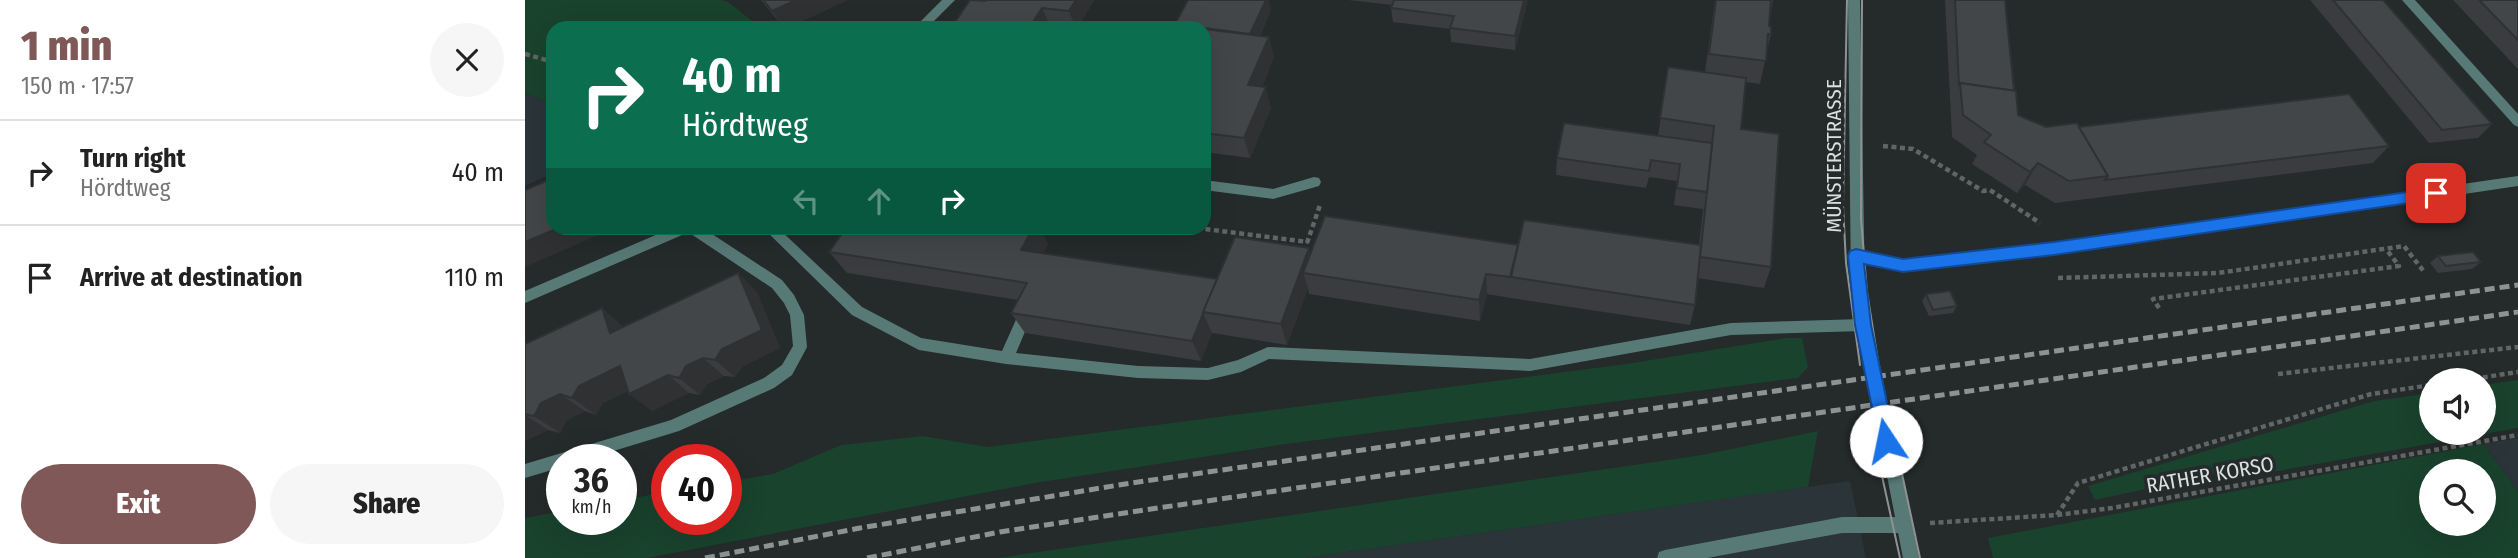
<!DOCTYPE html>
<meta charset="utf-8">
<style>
body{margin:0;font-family:"Fira Sans Condensed",sans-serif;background:#f6f6f6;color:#222;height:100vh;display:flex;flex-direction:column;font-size:26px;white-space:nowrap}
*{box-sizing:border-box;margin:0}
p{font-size:23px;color:#767676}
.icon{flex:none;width:38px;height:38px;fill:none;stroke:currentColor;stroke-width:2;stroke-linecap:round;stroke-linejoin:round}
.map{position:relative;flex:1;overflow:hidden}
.panel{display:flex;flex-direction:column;background:#fff;width:525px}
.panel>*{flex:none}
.hud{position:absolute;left:21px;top:21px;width:665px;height:214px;border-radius:21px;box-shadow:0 7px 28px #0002;background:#0b6e4f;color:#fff;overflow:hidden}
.tools{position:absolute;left:1894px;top:368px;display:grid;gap:14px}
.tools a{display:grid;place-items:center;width:77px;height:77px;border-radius:50%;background:#fff;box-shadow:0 7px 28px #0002;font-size:35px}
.speed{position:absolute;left:21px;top:444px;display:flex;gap:14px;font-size:35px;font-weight:700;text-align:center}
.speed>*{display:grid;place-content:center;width:91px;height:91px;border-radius:50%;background:#fff;box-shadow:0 7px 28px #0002;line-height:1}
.speed small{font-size:18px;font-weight:400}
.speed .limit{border:10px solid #d22;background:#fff;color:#111}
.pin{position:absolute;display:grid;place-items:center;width:60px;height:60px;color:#fff;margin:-30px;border-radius:14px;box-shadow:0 4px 10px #0006}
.me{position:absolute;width:77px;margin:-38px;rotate:349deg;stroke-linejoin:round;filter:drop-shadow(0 0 5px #0008)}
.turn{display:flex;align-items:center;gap:24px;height:147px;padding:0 21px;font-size:32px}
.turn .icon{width:91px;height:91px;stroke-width:2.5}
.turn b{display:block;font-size:49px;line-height:60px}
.lanes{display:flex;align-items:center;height:66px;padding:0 21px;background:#0003;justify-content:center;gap:35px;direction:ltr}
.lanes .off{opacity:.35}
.round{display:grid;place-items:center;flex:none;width:74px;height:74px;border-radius:37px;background:#f6f6f6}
.summary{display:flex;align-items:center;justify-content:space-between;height:119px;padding:0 21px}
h1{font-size:42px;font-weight:800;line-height:52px;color:#815858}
.cta{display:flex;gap:14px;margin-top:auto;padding:14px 21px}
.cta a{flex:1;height:80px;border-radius:42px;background:#815858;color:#fff;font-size:28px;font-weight:800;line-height:80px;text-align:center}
.cta a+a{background:#f6f6f6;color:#222}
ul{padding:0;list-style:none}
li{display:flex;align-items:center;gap:21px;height:105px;padding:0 21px;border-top:2px solid #e0e0e0}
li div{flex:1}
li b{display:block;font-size:26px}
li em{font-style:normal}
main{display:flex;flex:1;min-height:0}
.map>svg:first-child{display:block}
</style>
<main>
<section class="panel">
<div class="summary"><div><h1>1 min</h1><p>150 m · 17:57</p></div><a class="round"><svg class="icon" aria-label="close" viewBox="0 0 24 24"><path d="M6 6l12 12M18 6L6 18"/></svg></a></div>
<ul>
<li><svg class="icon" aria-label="right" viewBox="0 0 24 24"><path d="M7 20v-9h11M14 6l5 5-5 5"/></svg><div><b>Turn right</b><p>Hördtweg</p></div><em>40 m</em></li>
<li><svg class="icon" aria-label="arrive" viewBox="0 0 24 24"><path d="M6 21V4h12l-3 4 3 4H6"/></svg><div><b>Arrive at destination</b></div><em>110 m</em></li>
</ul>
<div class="cta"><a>Exit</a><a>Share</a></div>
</section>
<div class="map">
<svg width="1993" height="558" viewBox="0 0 1993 558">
<rect width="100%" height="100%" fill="#252a2b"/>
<!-- built -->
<g fill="#2b3539">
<path d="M0,93l28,11v69l-28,13z"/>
<path d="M1993,438v54l-35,-48z"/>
<path d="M1325,481l16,77h-562z"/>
</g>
<!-- green -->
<g fill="#19432d" fill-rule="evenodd">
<path d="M0,0h196l7,2 33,26h-208v76l-28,-11z"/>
<path d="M1261,338h16l6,29 -10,11 -512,66 -251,39 -388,75h-122v-40l37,-7v9h59v-20l46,-8v28h59v-38l47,-8 68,-29 82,-9 65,11 638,-83z"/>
<path d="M1993,380v48l-240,43 -63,3 -120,26 -7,-14 286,-85 57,-8v39h52v-47z"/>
<path d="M1293,431l-10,56 -504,71h-306l704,-103z"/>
<path d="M1958,444l35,48v66h-525l-5,-20zM1906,471h52v52h-52z"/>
</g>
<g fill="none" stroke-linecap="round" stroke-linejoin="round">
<!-- path -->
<g stroke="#616566" stroke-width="4.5" stroke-dasharray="5 3.5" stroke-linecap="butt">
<path d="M0,54l28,8"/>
<path d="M1358,146l30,3 70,42 7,-1 50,33"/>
<path d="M672,228l111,14"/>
<path d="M782,243l13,-38"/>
<path d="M1533,278l160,-5 186,-27 21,27"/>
<path d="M1634,308l-6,-9 246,-33 -13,-17"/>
<path d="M1753,374l240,-27"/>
<path d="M1941,380l52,-8"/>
<path d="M1532,515l21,-32 293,-89 60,-9"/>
<path d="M1405,523l127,-8 55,-7 406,-73"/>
</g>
<!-- service -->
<g fill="#587a77" fill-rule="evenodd">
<path d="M161,228h17l79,52 12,15 10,20 3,32 -2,4 -13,24 -18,13 -95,43 -95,29h-22v7l-37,11v-14l146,-44 93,-42 18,-13 11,-19 -3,-31 -6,-12 -12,-15 -84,-56z"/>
<path d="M238,228h15l84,79 59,31 81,13 21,-47h10l2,4 -19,45 122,13 70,2 30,-8 30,-13 262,12 201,-36 132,-4 5,2 2,4 -2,4 -5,2 -132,4 -201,36 -261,-12 -28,13 -33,8 -70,-2 -132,-14 -87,-14 -67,-35z"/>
<path d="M1317,517h63l6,3 2,5 -2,5 -6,3h-63l-135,25h-50l2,-6 6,-2z"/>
</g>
<!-- minor -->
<g fill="#587a77" fill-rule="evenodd">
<path d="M417,0h13l-28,28h-13z"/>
<path d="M1877,0h13l103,114v13l-4,-2z"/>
<path d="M1993,176v10l-464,69 -151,16 -47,-9 -5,-2 -2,-4 2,-4 5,-2 47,9 151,-16z"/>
<path d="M789,177l5,1 2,4 -2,4 -46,13 -69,-9v-10l69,9z"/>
<path d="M147,228h19l-2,4 -164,71v-12z"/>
</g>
<!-- tertiary -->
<path fill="#587a77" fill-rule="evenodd" d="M1323,0h12l5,291 54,267h-16l-52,-267z"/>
<!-- tram -->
<g stroke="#8e9293" stroke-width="2">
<path d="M1322,0l-4,205 3,58 14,102"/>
<path d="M1337,0l-1,219 6,73 11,69"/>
<path d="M1366,422l29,136"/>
<path d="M1346,426l29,132"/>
</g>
<!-- rail -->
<g stroke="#8e9293" stroke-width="5" stroke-dasharray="10 5" stroke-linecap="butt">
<path d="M180,558l155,-30 271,-45 1387,-198"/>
<path d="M342,558l133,-26 151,-23 1367,-197"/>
</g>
</g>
<!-- wall -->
<g fill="#3a3c3f">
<path d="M236,0h87l-61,28h-3z"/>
<path d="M461,0h108l-16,28h-13l-15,-2 -65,-25z"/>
<path d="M823,0h180l-13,50 -64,-8 -1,-13 -57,-7 -2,-14 1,-3z"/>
<path d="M1190,0h58l-4,26 2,8 -11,50 -14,-2 -5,47 30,138 -7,21 -67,-10 -2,27 -5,20 -179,-27v-3v3l-24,-4 -7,27 -171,-27 -1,-6 -21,57 -75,-12 -11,28 -176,-28 -14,-20 7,-13 -171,-27 -18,-21 17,-24h193l9,16 -5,9 174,26 93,-25 208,-9h181l4,-36 -29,-4 3,-24 -28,-4 -3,11 -90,-13 1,-17 101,-22 10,-69 37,5z"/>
<path d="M1420,0h60l13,115 28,12h33l310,19 -16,17 -318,40 -30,-18 -8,8 -45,-29 5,-9 -25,-18z"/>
<path d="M1785,0h73l109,124 -14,14 -49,5z"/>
<path d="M1928,0h65v69z"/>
<path d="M746,10l-11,26 9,1 5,20 -12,30 9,21 -21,50 -46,-6v-124z"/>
<path d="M1913,256l43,6 -9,7 -34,4 -8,-10z"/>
<path d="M232,292l23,56 -38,19 -7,10 -11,-1 -17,8 -7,11 -11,-2 -37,18 -24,-20 -25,12 -7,12 -11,-4 -18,9 -7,13 -12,-3 -23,11v-97l99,-18z"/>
<path d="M1401,294l31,12 -4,7 -24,3 -7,-15z"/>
</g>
<!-- shaded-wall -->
<g fill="#2f3133">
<path d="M271,0h52l-61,28h-3l-12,-17z"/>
<path d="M551,0h18l-16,28h-2l-7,-17z"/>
<path d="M741,0h3l2,10 -20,45 -4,-14z"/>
<path d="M999,0h4l-13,50v-14z"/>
<path d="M517,8l8,18 -1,2h-20z"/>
<path d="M744,37l5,20 -20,49 -6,-21z"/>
<path d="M741,87l5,21 -21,50 -6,-20z"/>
<path d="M1513,163l-13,22 -8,8 13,-21z"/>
<path d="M33,228h51l1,2 -85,37v-25z"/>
<path d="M508,228h6l9,16 -14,27 -13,-21z"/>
<path d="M784,248l5,21 -11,4 5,15 -21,57 -6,-21z"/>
<path d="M213,273l19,19 23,56 -38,19 -7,10 -20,-17z"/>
<path d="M961,274l1,20 -7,27 -1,-21z"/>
<path d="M77,308l22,19 -14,6z"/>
<path d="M678,313l9,20 -11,28 -9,-20z"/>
<path d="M178,358l21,18 -17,8 -7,11 -21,-17 7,-12z"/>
<path d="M95,366l23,18 -40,19 -7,12 -24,-17 7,-12z"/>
<path d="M143,375l21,18 -37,18 -23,-17z"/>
<path d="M35,394l25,17 -18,9 -7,13 -26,-17 7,-13z"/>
<path d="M0,415l23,15 -23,11z"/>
</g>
<!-- building -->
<g fill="#434649" stroke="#2f3133" stroke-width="2">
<path d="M238,0h33l-24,11z"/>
<path d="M445,0l15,1 1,-1h90l-7,11 -27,-3 -13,20h-78z"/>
<path d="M663,0h78l-16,34 -46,-6h-31z"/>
<path d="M869,0h130l-9,36 -65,-8 4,-12 -63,-8z"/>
<path d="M1191,0h55l-2,26 2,1v7h-3l-2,27 -57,-7z"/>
<path d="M1430,0h50l9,91 -54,-8 -1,3z"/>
<path d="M1808,0h50l109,124 -50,6z"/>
<path d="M1954,0h39v40z"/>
<path d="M679,29l65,8 -21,48 18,2 -22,51 -40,-5z"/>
<path d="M1143,67l78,11 -5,51 38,5 -8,133 -71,-10 14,-131 -54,-8z"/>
<path d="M1435,83l56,8 2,24 28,12 31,-4 31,53 -39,5 -31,-18 -8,9 -46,-30 7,-7 -28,-20z"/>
<path d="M1824,94l40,52 -284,34 3,-4 -29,-49z"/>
<path d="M1039,123l148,20 -5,49 -30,-4 3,-24 -29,-4 -2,11 -92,-13z"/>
<path d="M28,178v50h5l-33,14v-52z"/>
<path d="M800,216l193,29 -8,32 -24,-3 -7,26 -176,-27z"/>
<path d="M999,220l177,25 -6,60 -184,-28z"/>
<path d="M321,228h187l-12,22 196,29 -25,62 -181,-28 16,-30 -198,-31z"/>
<path d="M710,237l74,11 -28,76 -78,-12z"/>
<path d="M1948,252l8,10 -35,4 -8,-10z"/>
<path d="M213,273l24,57 -40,19 -7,11 -12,-2 -17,8 -7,12 -11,-3 -39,19 -9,-28 -41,20 -7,12 -12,-4 -19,9 -7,13 -9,-2v-70l77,-36 8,25z"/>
<path d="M1425,291l7,15 -24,4 -7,-16z"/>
</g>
<!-- route -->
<path fill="#1a73e8" stroke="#114b97" stroke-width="2" d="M1911,188l8,5 -8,6 -382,56 -151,17 -39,-8 7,61 24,116 -2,5 -7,3 -6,-3 -25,-121 -7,-69 2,-5 6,-2 47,10 151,-17z"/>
<g text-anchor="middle" stroke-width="7" stroke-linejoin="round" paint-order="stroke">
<!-- street labels -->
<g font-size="21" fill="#dcdfe0" stroke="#252a2b">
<text transform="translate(1309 156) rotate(-90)" y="7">MÜNSTERSTRASSE</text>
<text transform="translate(1685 475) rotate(-10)" y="7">RATHER KORSO</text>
</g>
</g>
</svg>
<div class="tools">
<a><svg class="icon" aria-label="sound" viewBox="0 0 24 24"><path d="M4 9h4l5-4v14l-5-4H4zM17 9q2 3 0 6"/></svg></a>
<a><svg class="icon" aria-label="search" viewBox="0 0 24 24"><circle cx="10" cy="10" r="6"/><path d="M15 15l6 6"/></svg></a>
</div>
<div class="speed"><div>36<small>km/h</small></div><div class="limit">40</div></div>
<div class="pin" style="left:1911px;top:193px;background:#d93025"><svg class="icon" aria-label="arrive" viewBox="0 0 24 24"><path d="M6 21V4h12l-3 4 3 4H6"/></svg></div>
<svg class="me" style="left:1361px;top:441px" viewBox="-20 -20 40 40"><circle r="19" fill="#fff"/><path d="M0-13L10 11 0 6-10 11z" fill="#1a73e8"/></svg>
<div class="hud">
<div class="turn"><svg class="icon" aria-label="right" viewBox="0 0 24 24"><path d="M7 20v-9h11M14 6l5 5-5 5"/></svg><div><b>40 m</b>Hördtweg</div></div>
<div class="lanes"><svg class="icon off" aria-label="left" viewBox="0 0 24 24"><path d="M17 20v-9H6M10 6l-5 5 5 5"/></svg><svg class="icon off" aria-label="ahead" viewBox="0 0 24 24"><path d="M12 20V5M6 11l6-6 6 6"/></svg><svg class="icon" aria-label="right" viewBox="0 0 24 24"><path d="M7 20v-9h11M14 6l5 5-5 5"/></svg></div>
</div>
</div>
</main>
